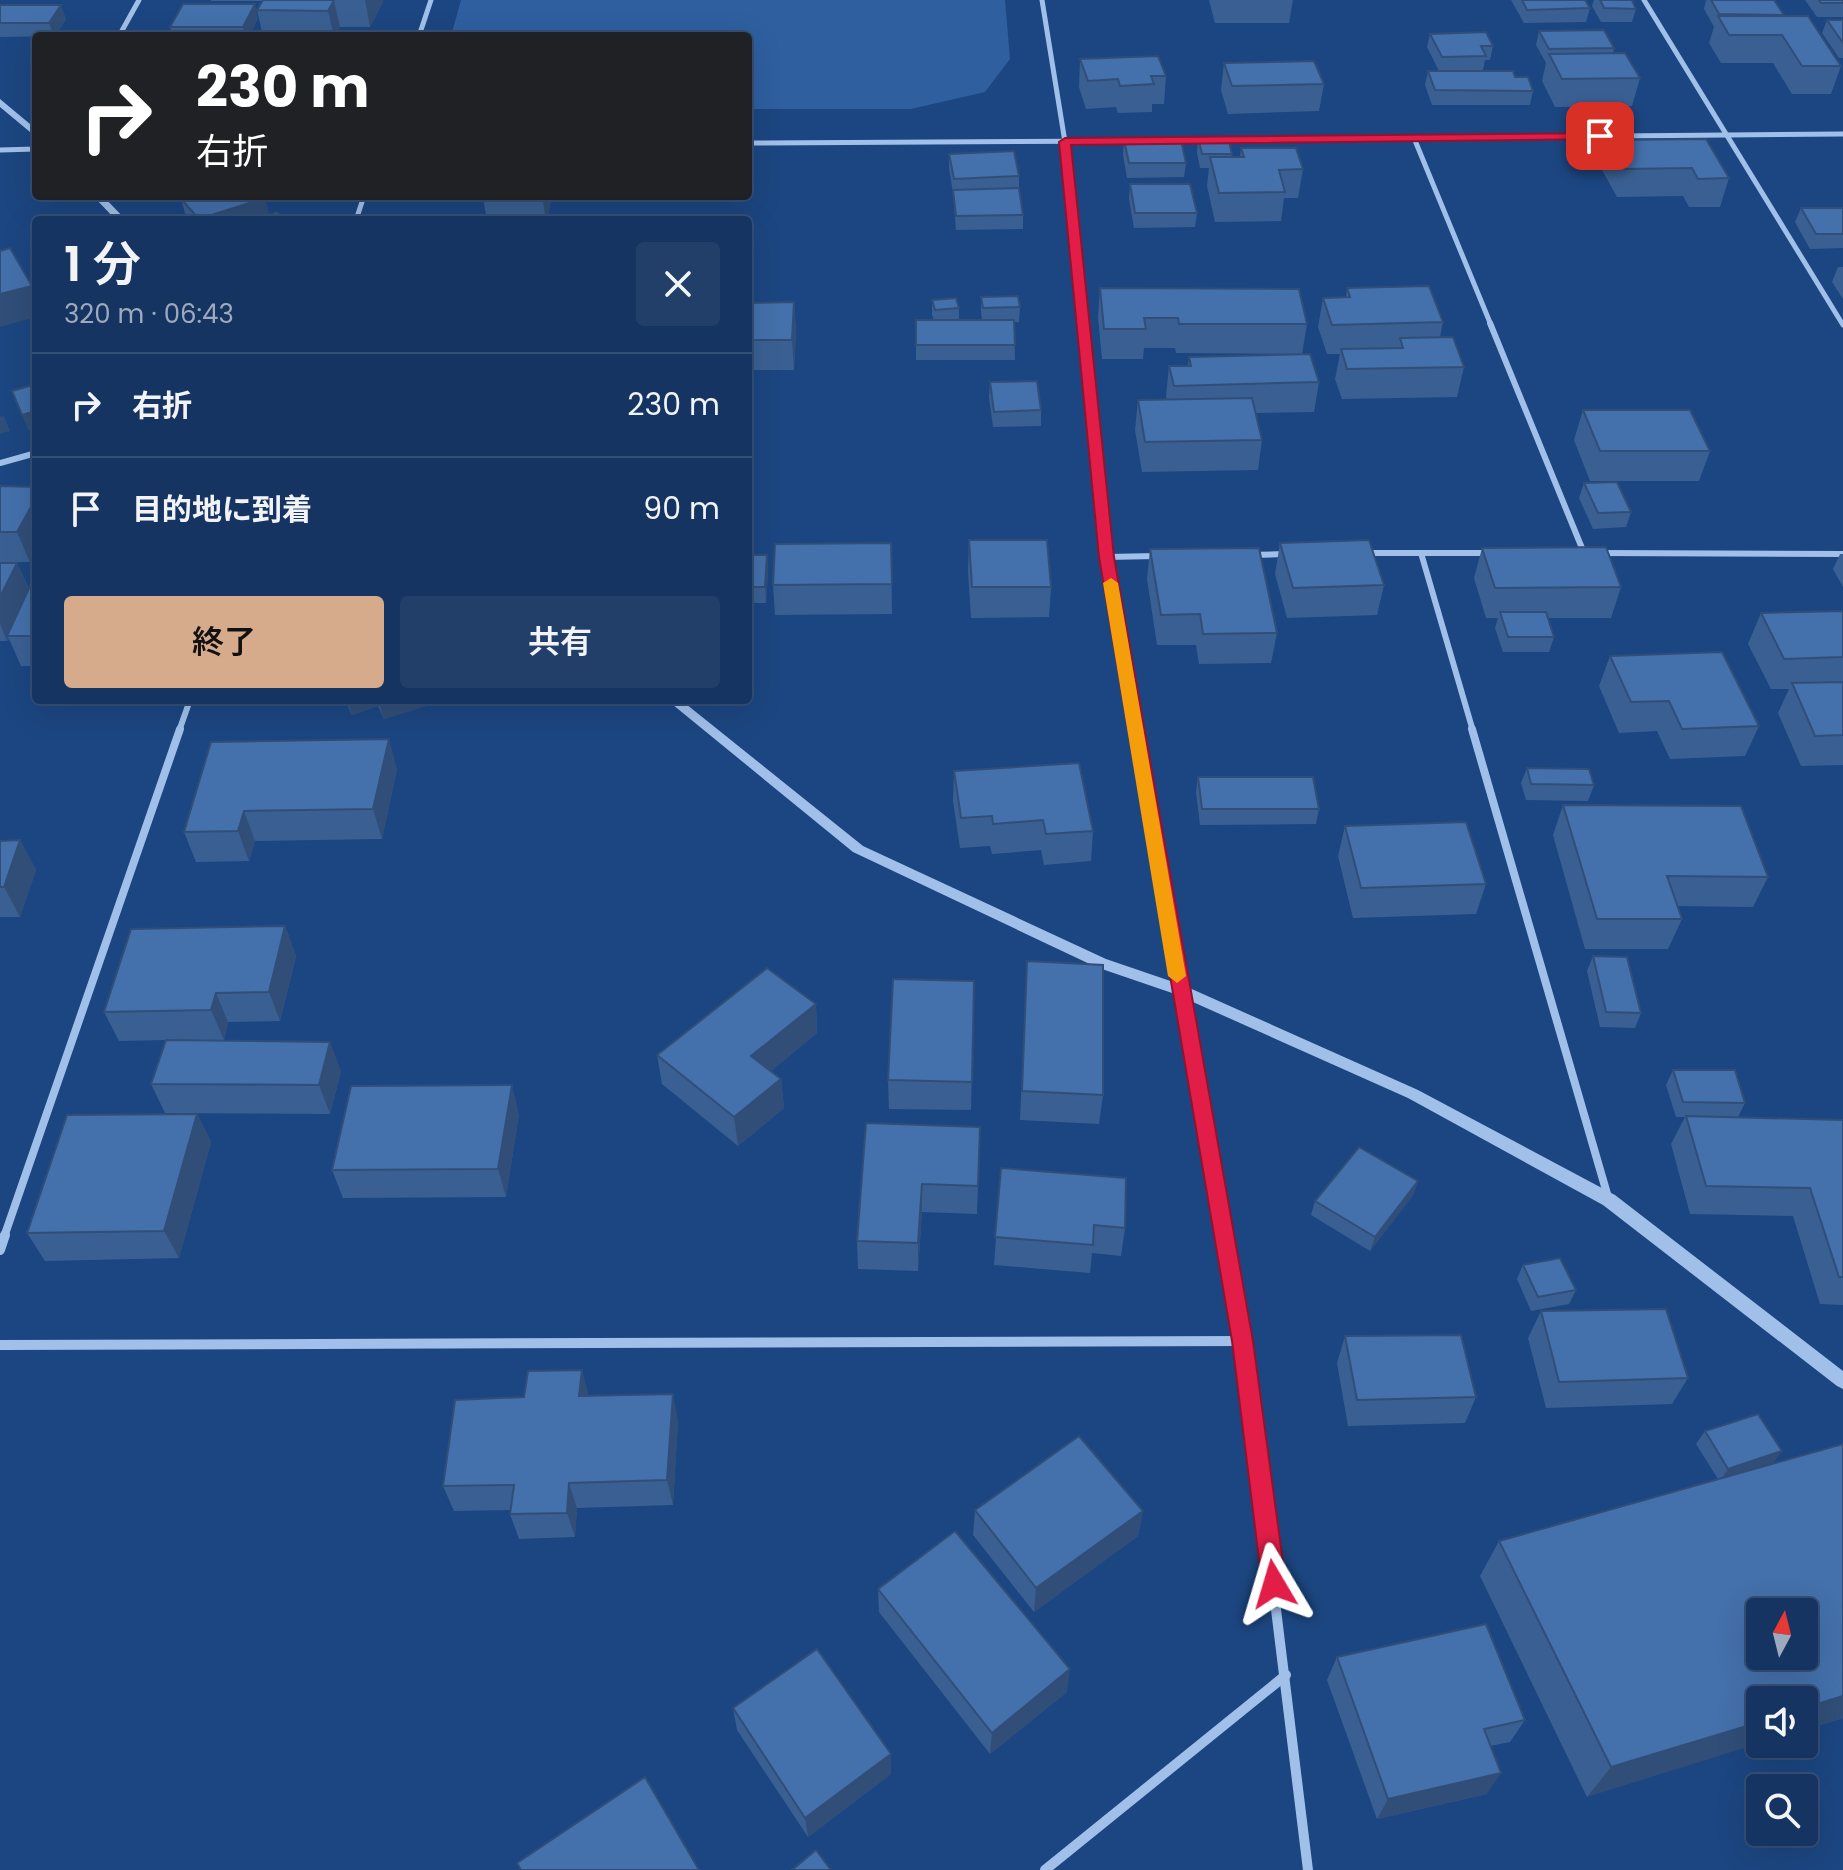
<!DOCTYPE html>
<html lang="ja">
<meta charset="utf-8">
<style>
body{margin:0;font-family:Poppins,"Noto Sans JP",sans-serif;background:#223f6a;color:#f1f3f6;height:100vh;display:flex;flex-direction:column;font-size:30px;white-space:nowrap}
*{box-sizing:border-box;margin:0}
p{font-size:26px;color:#9daabd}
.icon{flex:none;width:44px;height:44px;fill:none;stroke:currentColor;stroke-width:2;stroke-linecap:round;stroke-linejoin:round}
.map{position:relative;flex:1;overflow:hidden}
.sheet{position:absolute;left:32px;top:216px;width:720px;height:488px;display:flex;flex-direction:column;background:#153461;border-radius:8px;box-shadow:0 8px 32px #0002,0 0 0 2px #344f76}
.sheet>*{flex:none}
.banner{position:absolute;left:32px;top:32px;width:720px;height:168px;border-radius:8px;box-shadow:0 8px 32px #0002,0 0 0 2px #344f76;background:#202124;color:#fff;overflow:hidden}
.needle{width:52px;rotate:7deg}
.controls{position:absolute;left:1746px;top:1598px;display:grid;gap:16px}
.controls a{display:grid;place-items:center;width:72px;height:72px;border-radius:8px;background:#153461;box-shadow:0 8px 32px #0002,0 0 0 2px #344f76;font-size:40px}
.pin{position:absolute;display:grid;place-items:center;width:68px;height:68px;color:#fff;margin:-34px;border-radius:16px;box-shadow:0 4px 12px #0006}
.me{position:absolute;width:88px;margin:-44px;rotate:353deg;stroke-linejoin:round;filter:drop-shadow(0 0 6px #0008)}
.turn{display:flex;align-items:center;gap:28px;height:168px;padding:0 32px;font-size:36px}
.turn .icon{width:104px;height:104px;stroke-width:2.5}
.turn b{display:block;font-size:56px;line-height:68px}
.round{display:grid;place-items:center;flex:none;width:84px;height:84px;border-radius:8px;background:#223f6a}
.summary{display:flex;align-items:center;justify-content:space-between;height:136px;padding:0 32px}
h1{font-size:48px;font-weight:600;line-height:60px}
.primary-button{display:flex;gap:16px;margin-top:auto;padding:16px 32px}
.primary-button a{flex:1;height:92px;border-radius:8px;background:#d6ab8b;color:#111;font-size:32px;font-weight:600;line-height:92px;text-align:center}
.primary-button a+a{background:#223f6a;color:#f1f3f6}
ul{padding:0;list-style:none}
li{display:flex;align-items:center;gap:24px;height:104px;padding:0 32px;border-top:2px solid #344f76}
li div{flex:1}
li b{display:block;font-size:30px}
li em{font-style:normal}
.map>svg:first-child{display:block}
</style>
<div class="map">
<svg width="1843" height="1870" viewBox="0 0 1843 1870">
<rect width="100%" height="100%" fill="#1c4681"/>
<!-- green -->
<path fill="#2f5f9f" d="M461,0h544l5,59 -25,33 -74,17h-163v-73h-297z"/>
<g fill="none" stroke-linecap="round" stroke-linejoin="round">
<!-- minor-far3 -->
<g stroke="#a0c0ea" stroke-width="5">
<path d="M1042,0l23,142 18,183"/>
<path d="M1644,0l199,325"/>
<path d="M119,36l20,-36"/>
<path d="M419,36l12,-36"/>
<path d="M1617,136l226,-2"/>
<path d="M1414,138l77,187"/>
<path d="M1221,140l366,-4"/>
<path d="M1173,141l34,-1"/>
<path d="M748,143l387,-2"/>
<path d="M0,150l36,-1"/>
<path d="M356,220l8,-24"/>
</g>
<!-- minor-far2 -->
<g stroke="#a0c0ea" stroke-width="6">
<path d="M1083,323l23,234 30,174"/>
<path d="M1490,323l94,230"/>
<path d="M0,463l36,-10"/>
<path d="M1363,553h126"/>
<path d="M1421,553l52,178"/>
<path d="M1599,553l244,1"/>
<path d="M1251,555l34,-1"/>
<path d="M1106,557l51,-1"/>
<path d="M179,731l11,-31"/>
</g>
<!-- minor-far1 -->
<g stroke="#a0c0ea" stroke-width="8">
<path d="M1136,729l89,508"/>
<path d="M1472,729l136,468"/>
<path d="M4,1237l176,-508"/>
</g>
<!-- minor -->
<g stroke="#a0c0ea" stroke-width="10">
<path d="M1225,1235l18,106 65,529"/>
<path d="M0,1250l5,-15"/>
<path d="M0,1345l1243,-4"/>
<path d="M1045,1870l241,-195"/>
</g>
<!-- tertiary -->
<g fill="#a0c0ea" fill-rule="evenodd">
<path d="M0,99l36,30v8l-36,-30z"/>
<path d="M93,196h10l23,24h-10z"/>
<path d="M667,700h14l182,146 243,113 79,27 233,104 197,105 228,176v18l-6,-3 -234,-181 -195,-107 -233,-104 -79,-27 -243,-115z"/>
</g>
</g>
<!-- wall -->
<g fill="#3a6093">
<path d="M211,0h172v2l-13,25h-30l-4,9h-73l-6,-26 5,-9h-51z"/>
<path d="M1209,0h84l-4,23h-74z"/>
<path d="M1511,0h74l5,8 -4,14 -62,1z"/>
<path d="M1594,0h38l4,9 -4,13h-31l-9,-16z"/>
<path d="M1706,0h68l10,15 -1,1 58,50 -10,28h-39l-19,-31h-52l-12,-20 5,-16 -10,-18z"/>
<path d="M1805,0h38v17h-26z"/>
<path d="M0,5l66,14 -11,17 -55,1z"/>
<path d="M258,18l-9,18h-76l-3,-9z"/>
<path d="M1827,20h16v38h-4l-17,-25z"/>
<path d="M1539,31l75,17 -1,5 27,25 -8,28 -77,1 -13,-26 4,-18 -10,-18z"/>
<path d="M1430,34l63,12 -3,14h-5l-2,10 -27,1 59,6 18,14 -3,14h-98l-7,-20 3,-14h11l-12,-24z"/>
<path d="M1080,59l86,17 -2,28h-12v8l-34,1 -2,-6 -30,2 -7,-22z"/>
<path d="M1224,63l100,21 -5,27 -91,3 -7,-24z"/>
<path d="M1578,136l50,3 101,39 -9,29h-31l-6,-11 -66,1 -16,-29 2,-6h-23l-5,-12z"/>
<path d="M1198,138l34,16 -1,3h9l1,-9 62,21 -5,29h-14l-3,23 -66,1 -8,-36 2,-18h-9l-3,-15z"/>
<path d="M1124,140l62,23 -2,14 -57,1 -4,-23z"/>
<path d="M949,154l70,22v12l4,27v14l-67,1 -3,-37 -4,-25z"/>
<path d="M1130,184l67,29 -2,14 -61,1 -5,-29z"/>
<path d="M483,196h69l-5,24h-88l27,-4z"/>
<path d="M181,199l88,14 -23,7h-55l-6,-7z"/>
<path d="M1801,208h42v40l-33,1 -15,-27z"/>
<path d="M1838,267h5v32l-11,-17z"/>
<path d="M1100,288l207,36 -5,30 -126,-1 -1,-5h-31l-1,11h-41l-4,-42z"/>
<path d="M1347,288l96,34 -3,15 24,30 -7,30 -115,2 -7,-20 5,-25h-13l-9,-27 5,-29 23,-1z"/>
<path d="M981,297l39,10 -1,15h-5l1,38h-99v-40h18l-2,-5v-15l27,8v12h23l-1,-8z"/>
<path d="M794,302l2,30 -2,38h-46v-67z"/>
<path d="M1189,357l130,25 -5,30 -58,1 6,27 -4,30 -116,2 -7,-42 3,-30h29l-1,-4 3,-30h19z"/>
<path d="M990,382l51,28v16l-48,1 -4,-30z"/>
<path d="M1583,410l127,41 -11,30h-109l-16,-41z"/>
<path d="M1584,483l47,29 -5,15 -33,2 -14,-31z"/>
<path d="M0,486l30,76h-30z"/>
<path d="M969,540l82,47 -2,30 -78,1 -3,-47z"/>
<path d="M891,543l1,71 -117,1 -2,-30z"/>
<path d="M1280,543l104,42 -7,30 -90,3 -12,-44z"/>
<path d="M1482,548l139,39 -10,31h-64l7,19 -5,15h-46l-8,-24 3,-10h-12l-12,-40z"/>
<path d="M1150,549l127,84 -6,30 -72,1 -3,-19h-39l-10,-66z"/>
<path d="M1840,554h3v33l-10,-18z"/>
<path d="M748,555h19l1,16 -2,32h-18z"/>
<path d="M0,563h17l12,26 7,-16v93h-15l-12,-27 -2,2h-7z"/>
<path d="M1843,611v154l-42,1 -23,-53 11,-24h-18l-23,-45 13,-31z"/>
<path d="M1610,656l149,70 -14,30 -75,3 -13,-28 -38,2 -20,-47z"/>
<path d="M345,700h83l1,5 -45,14 -6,-13 -26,9z"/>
<path d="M211,742l186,27 -15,70 -127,2 -6,20 -53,1 -12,-30z"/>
<path d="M1527,768l67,17 -6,16 -62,-1 -5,-17z"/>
<path d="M954,771l139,60 -2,30 -47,4 -3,-15 -49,4 -2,-8 -30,2 -7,-47z"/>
<path d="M1198,777l121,32 -3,15 -116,1 -4,-33z"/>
<path d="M1563,805l205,72 -15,30 -76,-1 5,13 -14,30h-83l-32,-114z"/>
<path d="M1345,826l141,58 -10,30 -123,4 -15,-62z"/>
<path d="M20,840l16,30 -16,47h-20v-76z"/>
<path d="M285,926l11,30 -16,65 -52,1 -4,18h-41l158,31 -11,43 -165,-1 -14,-29 15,-44 -47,1 -15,-29z"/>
<path d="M1593,956l48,57 -6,15 -35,-1 -13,-56z"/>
<path d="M1027,961l76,134 -4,29 -79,-4z"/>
<path d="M974,981l-3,129 -82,-1 -1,-29z"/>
<path d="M816,1004l1,29 -46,38 10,8 3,29 -46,38 -76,-62 -5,-29z"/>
<path d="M1673,1070l72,33 -7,14 105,3v185l-23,-1 -27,-88 -103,-2 -19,-70 14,-27h-9l-10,-32z"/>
<path d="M197,1114l14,28 -32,116 -134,3 -18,-28z"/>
<path d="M519,1114l-13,83 -163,1 -11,-28z"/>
<path d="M980,1127l-3,87 -55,-2 -4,59 -60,-2 -1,-28z"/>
<path d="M1001,1168l124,60 -4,28 -29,-3 -2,20 -96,-8z"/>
<path d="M1418,1181l-5,14 -43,56 -59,-36 4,-14z"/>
<path d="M1523,1265l53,25 -7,14 -38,7 -14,-32z"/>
<path d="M1541,1311l147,67 -16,26 -126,4 -18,-70z"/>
<path d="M1345,1336l131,61 -11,26 -117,3 -11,-63z"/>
<path d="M589,1396l89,24 -5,85 -96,3 -2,29 -56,2 -9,-25v-4l-56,1 -11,-25z"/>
<path d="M1705,1431l68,33 70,-20v274l-39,12v-30l-217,97 -107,-221 19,-35 219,-62 -22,-35z"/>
<path d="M975,1510l168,1 -5,25 -104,76 -61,-77z"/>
<path d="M878,1589l189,103 -77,62 -111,-142z"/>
<path d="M1337,1657l188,63 -15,22 -20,4 -3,48 -110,25 -50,-139z"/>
<path d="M733,1708l158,66 -83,63 -71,-107z"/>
</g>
<!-- shaded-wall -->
<g fill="#304e78">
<path d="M334,0l6,27 -4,9h-2l-6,-25z"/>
<path d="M365,0h18v2l-13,25z"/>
<path d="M255,4l3,14 -9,18h-4l-2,-9z"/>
<path d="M61,5l5,14 -12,17 -5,-13z"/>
<path d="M542,196h10l-5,24h-1z"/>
<path d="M265,198l4,15 -23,7h-46l-1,-1z"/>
<path d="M32,286l4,9v22l-36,10v-33z"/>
<path d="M794,302l2,30 -2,38 -2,-30z"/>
<path d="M36,411v17l-8,2 -6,-15z"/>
<path d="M4,416l6,15 -10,3v-17z"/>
<path d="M36,498v54l-6,10 -13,-30z"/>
<path d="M767,555l1,16 -2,32 -1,-16z"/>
<path d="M17,563l13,30 -23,43 2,3 -2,2 -7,-17v-27z"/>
<path d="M347,700h29l2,6 -26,9z"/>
<path d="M378,700h50l1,5 -45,14z"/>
<path d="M389,739l8,30 -15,70 -9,-30z"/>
<path d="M244,811l11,30 -6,20 -11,-30z"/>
<path d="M20,840l16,30 -16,47 -16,-30z"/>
<path d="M285,926l11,30 -16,65 -11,-29z"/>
<path d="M216,993l12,29 -4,18 -13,-30z"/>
<path d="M816,1004l1,29 -63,52 -3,-29z"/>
<path d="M330,1042l11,29 -11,43 -11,-29z"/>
<path d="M781,1079l3,29 -46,38 -4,-29z"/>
<path d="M512,1085l7,29 -13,83 -8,-28z"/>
<path d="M197,1114l14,28 -32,116 -15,-27z"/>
<path d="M1418,1181l-5,14 -43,56 5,-14z"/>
<path d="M922,1184v28l-4,59v-28z"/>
<path d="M582,1370l7,26h-10z"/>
<path d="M673,1394l5,26 -5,85 -6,-25z"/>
<path d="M1782,1451l-9,13 -54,18 9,-13z"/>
<path d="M569,1483l8,25 -2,29 -8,-24z"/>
<path d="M1143,1511l-5,25 -104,76 2,-24z"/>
<path d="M1070,1669l-3,23 -77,62 2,-21z"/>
<path d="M1843,1696v22l-39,12v-22z"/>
<path d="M1760,1722v21l-173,54 24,-30z"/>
<path d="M891,1754v20l-83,63 -3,-19z"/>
<path d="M1501,1773l-14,21 -110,25 11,-20z"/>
</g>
<!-- building -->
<g fill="#4470ab" stroke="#304e78" stroke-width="2" fill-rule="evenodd">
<path d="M263,0h71l-6,11 -71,-1z"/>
<path d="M1522,0h63l5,8 -63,2z"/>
<path d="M1600,0h32l4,9 -32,-1z"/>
<path d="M1711,0h63l10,15 -65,-1z"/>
<path d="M1819,0h24v3h-22z"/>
<path d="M183,4h72l-12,23h-73z"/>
<path d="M0,5h61l-12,18h-49z"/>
<path d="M1718,16h90l33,50h-39l-20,-31h-53z"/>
<path d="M1827,20h16v23z"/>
<path d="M1604,30l10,18 -65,1 -10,-18z"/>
<path d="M1486,32l7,14h-12l5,10 -44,1 -12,-23z"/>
<path d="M1625,53l15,25 -78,1 -13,-25z"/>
<path d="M1158,56l8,20h-15l3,8 -34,2 -2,-7 -30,2 -8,-22z"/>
<path d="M1314,61l10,23 -92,2 -8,-23z"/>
<path d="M1428,71h85l2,6h13l5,14 -98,-1z"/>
<path d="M1626,135l2,4 -19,1 -2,7 -23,1 -6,-12z"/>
<path d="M1198,138h30l4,16h-30z"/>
<path d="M1706,139l23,39 -31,1 -6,-11 -67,1 -16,-29z"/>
<path d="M1124,140h57l5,23h-57z"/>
<path d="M1241,148h55l7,21 -24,1 6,22 -66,1 -9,-36h34z"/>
<path d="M1014,151l5,25 -65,3 -5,-25z"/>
<path d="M1130,184h60l7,29h-62z"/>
<path d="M1019,188l4,27 -67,1 -3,-26z"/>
<path d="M190,196h73l2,2 -66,21 -18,-20z"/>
<path d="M1801,208h42v26h-27z"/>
<path d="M277,212l8,8h-36z"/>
<path d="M543,215l-1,5h-83l1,-4z"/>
<path d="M10,248l22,38 -32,8v-43z"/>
<path d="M1429,286l14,36 -111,3 -9,-27 27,-1 -3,-9z"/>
<path d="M1100,288l199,1 8,35h-128l-1,-6h-34l2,11h-42z"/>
<path d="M1018,296l2,11 -37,1 -2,-11z"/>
<path d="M956,298l3,10 -24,2 -3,-10z"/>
<path d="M794,302l-2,38h-44v-37z"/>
<path d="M916,320h98l1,25h-99z"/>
<path d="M1453,337l11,30 -117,2 -6,-20 62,-1 -3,-10z"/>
<path d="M1310,354l9,28 -145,4 -5,-20h22l-2,-9z"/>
<path d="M1037,381l4,29 -47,2 -4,-30z"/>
<path d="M36,384v27l-14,4 -10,-24z"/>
<path d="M1252,398l10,42 -117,2 -7,-42z"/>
<path d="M1583,410h107l20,41h-110z"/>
<path d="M1617,482l14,30 -33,1 -14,-30z"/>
<path d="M0,486l36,1v11l-19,34h-17z"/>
<path d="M969,540h78l4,47h-79z"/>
<path d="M1369,540l15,45 -91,3 -13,-45z"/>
<path d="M891,543l1,41 -119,1 2,-41z"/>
<path d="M1606,547l15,40 -126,1 -13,-40z"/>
<path d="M1259,548l18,85 -74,1 -3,-20 -39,1 -11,-66z"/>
<path d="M748,555h19l-2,32h-17z"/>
<path d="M0,563h17l-17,34z"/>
<path d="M36,573v63h-29z"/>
<path d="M1843,611v46l-59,2 -23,-46z"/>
<path d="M1500,612h46l8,25h-46z"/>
<path d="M1722,652l37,74 -77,3 -13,-28 -38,1 -21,-46z"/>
<path d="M1843,682v53l-28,1 -23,-53z"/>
<path d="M389,739l-16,70 -129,2 -6,20 -54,1 27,-90z"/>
<path d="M1079,763l14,68 -47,3 -3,-14 -50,4 -1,-8 -31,2 -7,-47z"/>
<path d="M1527,768l62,1 5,16 -63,-1z"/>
<path d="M1198,777h115l6,32h-117z"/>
<path d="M1563,805l178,1 27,71 -101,-1 15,43h-85z"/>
<path d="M1466,822l20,62 -125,4 -16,-62z"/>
<path d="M20,840l-16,47h-4v-46z"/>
<path d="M285,926l-16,66 -53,1 -5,17 -107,2 27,-83z"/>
<path d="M1593,956l34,1 14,56 -35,-1z"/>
<path d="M1027,961l76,4v130l-81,-4z"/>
<path d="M767,968l49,36 -65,52 30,23 -47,38 -77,-62z"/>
<path d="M893,979l81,2 -2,101 -84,-2z"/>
<path d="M166,1040l164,2 -11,43 -168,-1z"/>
<path d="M1673,1070h62l10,33 -62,-1z"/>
<path d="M512,1085l-14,84 -166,1 19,-84z"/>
<path d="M197,1114l-33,117 -137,2 40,-118z"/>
<path d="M1686,1116l157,4v157h-4l-29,-89 -104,-2z"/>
<path d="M866,1123l114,4 -2,59 -56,-2 -4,59 -61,-2z"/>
<path d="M1359,1147l59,34 -43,56 -60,-36z"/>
<path d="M1001,1168l125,10 -1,50 -31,-3 -1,20 -98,-8z"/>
<path d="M1560,1258l16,32 -38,7 -15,-32z"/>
<path d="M1666,1309l22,69 -129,4 -18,-71z"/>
<path d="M1461,1335l15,62 -119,3 -12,-64z"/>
<path d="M582,1370l-3,26 94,-2 -6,86 -98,3 -2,30 -57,1 4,-29 -71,1 12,-86 69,-3 4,-26z"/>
<path d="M1758,1414l24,37 -54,18 -23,-38z"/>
<path d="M1079,1436l64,75 -107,77 -61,-78z"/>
<path d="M1843,1444v252l-39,12v-8h-44v22l-149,45 -112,-226zM1760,1612h44v44h-44z"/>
<path d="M955,1531l115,138 -78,64 -114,-144z"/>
<path d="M1486,1624l39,96 -41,9 17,44 -113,26 -51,-142z"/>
<path d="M817,1649l74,105 -86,64 -72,-110z"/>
<path d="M645,1777l54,93h-178l-4,-7z"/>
<path d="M816,1850l15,20h-39z"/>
</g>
<!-- route -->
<path fill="#e11d48" stroke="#92132f" stroke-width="2" d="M1600,133l6,3 -2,3 -533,6 43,412 139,784 33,243 -4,8 -8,3 -9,-3 -3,-8 -30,-243 -133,-784 -40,-415 6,-4z"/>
<!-- slow -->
<path fill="#f59e0b" d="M1111,578l7,5 68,393 -9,7 -9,-7 -65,-393z"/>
</svg>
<div class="controls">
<a><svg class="needle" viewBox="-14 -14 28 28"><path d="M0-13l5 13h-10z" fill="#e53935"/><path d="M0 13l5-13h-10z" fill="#9daabd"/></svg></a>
<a><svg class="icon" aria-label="sound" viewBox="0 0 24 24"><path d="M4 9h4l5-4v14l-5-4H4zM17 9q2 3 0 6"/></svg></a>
<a><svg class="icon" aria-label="search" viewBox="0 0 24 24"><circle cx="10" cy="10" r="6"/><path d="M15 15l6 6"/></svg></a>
</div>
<div class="pin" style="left:1600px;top:136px;background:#d93025"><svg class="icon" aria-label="arrive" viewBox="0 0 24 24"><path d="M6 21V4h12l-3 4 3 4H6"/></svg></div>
<svg class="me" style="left:1274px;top:1584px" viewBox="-20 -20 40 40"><path d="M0-17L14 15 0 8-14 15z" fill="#e11d48" stroke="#fff" stroke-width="4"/></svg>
<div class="banner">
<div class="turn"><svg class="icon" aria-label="right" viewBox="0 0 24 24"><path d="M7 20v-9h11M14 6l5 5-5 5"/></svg><div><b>230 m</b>右折</div></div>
</div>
<section class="sheet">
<div class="summary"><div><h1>1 分</h1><p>320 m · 06:43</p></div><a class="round"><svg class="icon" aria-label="close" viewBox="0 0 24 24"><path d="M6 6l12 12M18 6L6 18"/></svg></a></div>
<ul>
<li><svg class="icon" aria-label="right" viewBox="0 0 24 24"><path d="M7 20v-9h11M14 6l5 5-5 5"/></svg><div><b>右折</b></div><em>230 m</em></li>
<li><svg class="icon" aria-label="arrive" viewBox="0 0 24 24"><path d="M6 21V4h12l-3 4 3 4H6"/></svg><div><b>目的地に到着</b></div><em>90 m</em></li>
</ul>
<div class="primary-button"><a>終了</a><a>共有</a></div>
</section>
</div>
